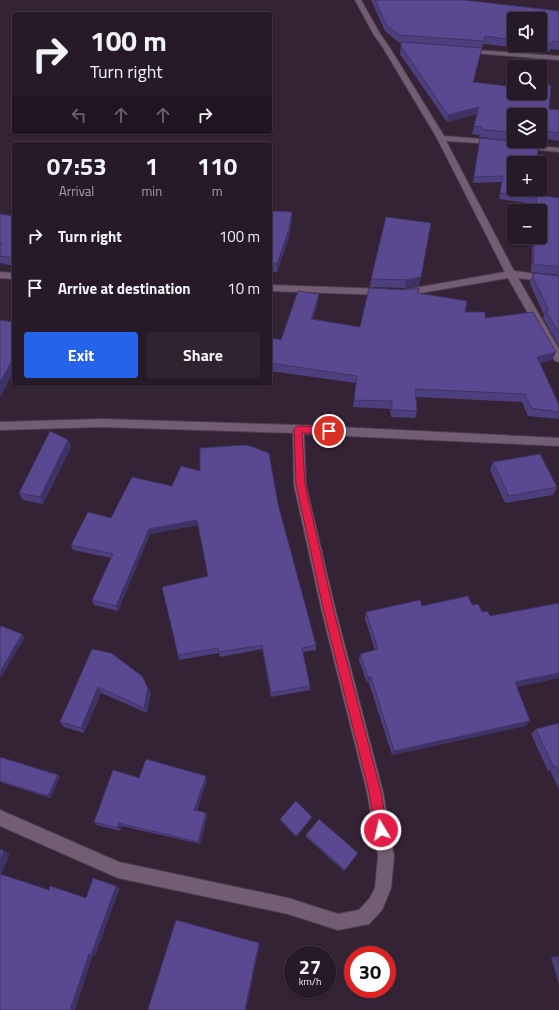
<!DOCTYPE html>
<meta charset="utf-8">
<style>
body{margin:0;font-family:"Titillium Web",sans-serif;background:#2f2330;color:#f1f3f6;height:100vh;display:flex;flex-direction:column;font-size:15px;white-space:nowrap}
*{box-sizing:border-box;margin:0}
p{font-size:13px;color:#a4a1a8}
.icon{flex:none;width:22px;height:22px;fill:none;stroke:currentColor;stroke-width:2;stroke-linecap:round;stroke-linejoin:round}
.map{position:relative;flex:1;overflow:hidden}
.sheet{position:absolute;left:12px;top:142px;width:260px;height:244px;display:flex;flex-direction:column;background:#271a28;border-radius:4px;box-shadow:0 1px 3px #0004,0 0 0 1px #433845}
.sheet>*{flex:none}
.hud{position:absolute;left:12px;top:12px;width:260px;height:122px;border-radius:4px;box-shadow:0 1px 3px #0004,0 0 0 1px #433845;background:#271a28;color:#f1f3f6;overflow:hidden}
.fabs{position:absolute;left:507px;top:12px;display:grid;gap:8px}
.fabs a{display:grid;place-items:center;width:40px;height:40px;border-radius:4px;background:#271a28;box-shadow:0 1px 3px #0004,0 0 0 1px #433845;font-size:20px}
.speed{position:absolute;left:284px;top:946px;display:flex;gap:8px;font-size:20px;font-weight:700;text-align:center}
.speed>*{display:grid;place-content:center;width:52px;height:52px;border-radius:50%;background:#271a28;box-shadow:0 1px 3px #0004,0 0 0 1px #433845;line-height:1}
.speed small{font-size:10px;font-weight:400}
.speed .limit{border:6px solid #d22;background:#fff;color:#111}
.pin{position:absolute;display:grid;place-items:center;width:34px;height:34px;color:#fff;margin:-17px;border:2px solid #fff;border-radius:50%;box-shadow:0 1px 4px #0007}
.me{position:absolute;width:44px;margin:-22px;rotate:351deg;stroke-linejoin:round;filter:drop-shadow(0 0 3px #0008)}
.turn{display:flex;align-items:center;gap:14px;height:84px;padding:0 12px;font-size:18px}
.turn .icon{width:52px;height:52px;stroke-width:2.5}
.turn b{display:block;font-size:28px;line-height:34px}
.lanes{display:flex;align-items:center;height:38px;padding:0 12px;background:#0003;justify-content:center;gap:20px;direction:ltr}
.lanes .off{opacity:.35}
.eta{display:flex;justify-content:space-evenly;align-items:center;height:68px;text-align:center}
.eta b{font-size:24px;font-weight:700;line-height:28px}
.cta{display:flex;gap:8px;margin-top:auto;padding:8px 12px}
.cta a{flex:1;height:46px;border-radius:4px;background:#2563eb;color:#fff;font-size:16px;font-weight:700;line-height:46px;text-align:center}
.cta a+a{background:#2f2330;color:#f1f3f6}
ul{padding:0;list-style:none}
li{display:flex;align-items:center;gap:12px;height:52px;padding:0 12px}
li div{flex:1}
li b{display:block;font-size:15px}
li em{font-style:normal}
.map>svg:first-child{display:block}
</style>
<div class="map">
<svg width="559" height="1010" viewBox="0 0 559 1010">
<rect width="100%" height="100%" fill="#342235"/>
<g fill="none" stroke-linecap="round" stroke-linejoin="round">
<!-- minor casing -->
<g stroke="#4d3d4e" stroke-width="2">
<g id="minor">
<path d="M355,0h6l19,34 8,11 56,91 50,4 4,2 -4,2 -48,-3 68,130 45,6v6l-41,-5 41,71v13l-4,-1 -47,-83 -105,18 -5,-3 5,-3 102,-18 -68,-134 -55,-92 -8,-11z"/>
<path d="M464,49l95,7v4l-97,-8 -1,-1z"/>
<path d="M519,144l40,4v4l-37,-4 -4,-2z"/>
<path d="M0,272l14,1v6l-14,-1z"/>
<path d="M270,285l115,4 5,3 -5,3 -115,-4z"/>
<path d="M101,419l197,6 261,13v8l-255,-12 2,51 30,127 47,180 11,64 -3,32 -9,22 -13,14 -31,6 -50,-16 -170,-36 -118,-52v-16l119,52 169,36 50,16 21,-4 11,-12 5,-10 3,-32 -11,-64 -45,-180 -28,-127 -1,-52 -192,-6 -101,3v-8z"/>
</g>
</g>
<!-- minor -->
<use href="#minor" fill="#735d73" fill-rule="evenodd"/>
</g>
<!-- wall -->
<g fill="#4d3f7d" fill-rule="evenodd">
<path d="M371,0h93l95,11v39l-9,-1v2l-67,-7 -10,38 76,27 10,1v31l-19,-3v-23h-26v26l-35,-4 1,-2 -8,-1 5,-20 -30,8 -47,-68 1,-11 -3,-1 -13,-11zM514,19h26v26h-26z"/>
<path d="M480,138l56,60 -2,6 -35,-5 3,-17 -29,1z"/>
<path d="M514,141h23l-1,3z"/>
<path d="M537,195l22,3v77l-28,-3 2,-35h7v-26h-6v-8z"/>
<path d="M270,211l22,1v8l-3,17 -12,35 -7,-1z"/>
<path d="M0,214l14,2v50l-14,-3z"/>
<path d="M386,217l33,69 -14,2 -35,-1 1,-8z"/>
<path d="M533,273l26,3v70l-16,-28 1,-3 -14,-31v-3z"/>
<path d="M418,293l47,19 20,6 71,34 -4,8 -12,3 19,42v14l-31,-3 -6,-14 -106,-5 1,14 -2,7 -24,-1 -1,-8 -37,-2 3,-24 -86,-12v-33l11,2 37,-38 -5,17 47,8z"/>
<path d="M68,440l3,7 -28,57 -20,-4 -4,-7z"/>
<path d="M493,462l64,25 -4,8 -48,8 -15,-33z"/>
<path d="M172,486l106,18 38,141v5l-14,2 8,34v4l-39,7 -9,-48 -42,8 -1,-4 -40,7 -1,-5 30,-79 -10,-51 -48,9 -32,77 -24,-6 -2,-5 19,-42 -38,-8 -2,-5 40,-27z"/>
<path d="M472,605l10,7 8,4 69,62 -43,9 9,39 -133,29 -23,-72h-2l-8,-23 1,-6 15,-4 -10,-31 1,-7 56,-6z"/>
<path d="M92,649l59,44 -4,20 -46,-20 -17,40 -20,-6 -4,-5z"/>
<path d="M559,723v67l-9,-20 -2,1 -17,-37 5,-5z"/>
<path d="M0,757l58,18 2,2 -10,21 -50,-16z"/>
<path d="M139,778l68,2 -10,30 9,3 1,3 -7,28 -78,-18 -2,5 -23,-6 -3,-3z"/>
<path d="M312,817l-1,2 -15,18 -16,-17v-1z"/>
<path d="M306,835l52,18 -14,18 -38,-34z"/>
<path d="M559,956v28l-8,-27z"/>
</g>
<!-- shaded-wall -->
<g fill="#3f3366">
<path d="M479,107l-2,7 -30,8 1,-7z"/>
<path d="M292,212v8l-3,17 -12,35v-8z"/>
<path d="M421,277l-2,9 -14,2 1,-8z"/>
<path d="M319,294l-1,8 -7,25v-8z"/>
<path d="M556,352l-4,8 -18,5 3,-8z"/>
<path d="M14,357v14l-14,27v-15z"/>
<path d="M68,440l3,7 -28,57 -3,-7z"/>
<path d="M197,520l1,5 -48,9 -32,77 -2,-5 33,-77z"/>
<path d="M22,634l3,3 -25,42v-7z"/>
<path d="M559,673v5l-49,10 5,-6z"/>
<path d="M368,677h3l-2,6h-2z"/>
<path d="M98,687l3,6 -17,40 -3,-5z"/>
<path d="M148,688l3,5 -4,20 -3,-5z"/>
<path d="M530,721l-5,5 -133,29 2,-4z"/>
<path d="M553,766h3l-6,4 -2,1z"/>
<path d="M58,775l2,2 -10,21 -2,-2z"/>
<path d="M206,776l1,4 -11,33 -2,-3z"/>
<path d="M206,813l1,3 -7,28 -2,-2z"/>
<path d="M312,817l-1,2 -15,18v-1z"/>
<path d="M119,823l3,3 -2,5 -3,-3z"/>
<path d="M4,851l6,3 -9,21h-1v-15z"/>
<path d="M116,886l4,2 -25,68 -2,-1 -18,55h-5l19,-56z"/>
<path d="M259,943l1,1 -14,66h-1z"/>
</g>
<!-- building -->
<g fill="#5a4991" stroke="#3f3366">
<path d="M375,0h89l95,11v31l-7,-1v3l-12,-2v-23h-26v21l-29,-4 -1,5 -85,-6 -13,-11z"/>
<path d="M401,42l81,6 -9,34 41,5v6h26v-9l11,1 -2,24 10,1v23l-19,-3v-15h-26v18l-33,-4v-2l-7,-1 5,-19 -31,8 -47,-69z"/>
<path d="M480,138l58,6 -1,19h-23v26h22v9l-36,-5 3,-17 -29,1z"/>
<path d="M537,195l22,3v69l-26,-3 2,-27h5v-26h-4z"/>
<path d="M270,211l22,1 -3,17 -12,35 -7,-1z"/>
<path d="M0,214l14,2v42l-14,-2v-10l2,-2 -2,-1z"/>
<path d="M386,217l45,6 -10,54 -15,3 -35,-1z"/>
<path d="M533,273l26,3v57l-13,-22 3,-1 -16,-33z"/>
<path d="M369,288l37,2 13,-2 -1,5 49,8 -2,11h20v6l48,-6 23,40 -19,5 22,48v7l-28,-4 -6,-14 -110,-5 2,22 -25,-1v-9l-38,-1 3,-24 -87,-13v-25l11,2 17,-49 21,3 -8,25 49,8z"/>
<path d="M0,320l14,2v35l-14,26z"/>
<path d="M50,431l18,9 -28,57 -21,-4z"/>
<path d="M247,445l22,8 9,51 38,141 -14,3 8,38 -39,7 -9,-48 -43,7 -1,-4 -40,7 -16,-68 46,-11 -11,-56 -48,9 -33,77 -24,-6 21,-46 -42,-9 17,-33 23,6 21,-41 40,9 9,-20 19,5v-23z"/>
<path d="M540,454l17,33 -48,9 -16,-34z"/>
<path d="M468,596l4,9 6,-1 4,8 5,-1 3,5 69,-13v70l-44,9 15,39 -136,30 -23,-74h-3l-8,-23 18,-5 -12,-37 54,-12 2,6z"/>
<path d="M1,626l21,8 -22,38v-44z"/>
<path d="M92,649l19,4 31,23 6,12 -4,20 -46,-21 -17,41 -21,-6z"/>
<path d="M559,723v50l-3,-7h-3l-17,-37z"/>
<path d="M0,757l58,18 -10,21 -48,-15z"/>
<path d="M146,759l60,17 -12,34 12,3 -8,29 -79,-19 -2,5 -23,-6 19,-52 26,8z"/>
<path d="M296,801l16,16 -16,19 -16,-17z"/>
<path d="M319,819l39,34 -13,17 -39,-35z"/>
<path d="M0,849l4,2 -4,9z"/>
<path d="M0,874l49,16 1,-4 36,12 7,-20 23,8 -25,69 -2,-1 -19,56h-70z"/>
<path d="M176,920l83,23 -14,67h-94l-3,-1z"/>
<path d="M557,956h2v8z"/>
</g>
<!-- route -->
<path fill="#e11d48" stroke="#92132f" d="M298,426l31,1 4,4 -4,3 -27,-1 3,51 29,128 47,180 6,38 -2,5 -4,1 -4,-1 -2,-5 -6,-38 -45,-180 -28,-128 -2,-55z"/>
</svg>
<div class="fabs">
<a><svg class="icon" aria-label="sound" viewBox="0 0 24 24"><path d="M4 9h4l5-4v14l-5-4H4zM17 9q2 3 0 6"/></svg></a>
<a><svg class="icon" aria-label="search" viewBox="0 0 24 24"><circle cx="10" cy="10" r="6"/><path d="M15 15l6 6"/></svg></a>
<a><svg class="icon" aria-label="layers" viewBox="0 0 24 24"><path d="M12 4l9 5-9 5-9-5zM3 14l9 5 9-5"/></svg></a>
<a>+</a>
<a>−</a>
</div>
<div class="speed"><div>27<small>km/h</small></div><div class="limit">30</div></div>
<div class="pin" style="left:329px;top:431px;background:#d93025"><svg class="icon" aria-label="arrive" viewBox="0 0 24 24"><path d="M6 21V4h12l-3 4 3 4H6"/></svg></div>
<svg class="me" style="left:381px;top:830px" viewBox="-20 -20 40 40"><circle r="17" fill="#e11d48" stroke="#fff" stroke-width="3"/><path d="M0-11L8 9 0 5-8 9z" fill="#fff"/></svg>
<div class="hud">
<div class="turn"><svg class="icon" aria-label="right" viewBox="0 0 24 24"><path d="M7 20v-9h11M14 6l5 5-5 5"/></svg><div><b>100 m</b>Turn right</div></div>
<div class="lanes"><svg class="icon off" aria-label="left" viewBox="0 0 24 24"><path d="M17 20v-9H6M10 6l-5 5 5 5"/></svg><svg class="icon off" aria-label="ahead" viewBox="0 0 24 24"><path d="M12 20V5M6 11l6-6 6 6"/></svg><svg class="icon off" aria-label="ahead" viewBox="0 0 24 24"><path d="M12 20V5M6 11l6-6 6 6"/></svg><svg class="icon" aria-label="right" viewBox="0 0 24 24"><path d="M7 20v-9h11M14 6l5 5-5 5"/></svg></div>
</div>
<section class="sheet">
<div class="eta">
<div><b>07:53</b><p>Arrival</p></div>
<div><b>1</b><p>min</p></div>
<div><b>110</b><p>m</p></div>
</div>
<ul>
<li><svg class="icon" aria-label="right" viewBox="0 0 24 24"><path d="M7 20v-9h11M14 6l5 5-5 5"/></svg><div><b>Turn right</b></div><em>100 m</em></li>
<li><svg class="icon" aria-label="arrive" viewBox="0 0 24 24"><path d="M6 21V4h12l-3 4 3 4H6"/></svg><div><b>Arrive at destination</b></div><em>10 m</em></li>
</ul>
<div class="cta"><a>Exit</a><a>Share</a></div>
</section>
</div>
